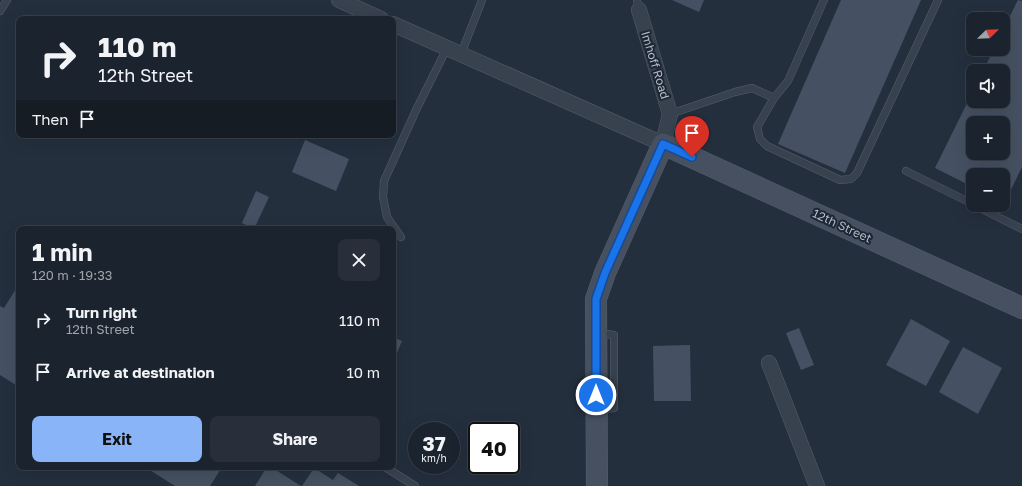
<!DOCTYPE html>
<meta charset="utf-8">
<style>
body{margin:0;font-family:"Golos Text",sans-serif;background:#282f3a;color:#f1f3f6;height:100vh;display:flex;flex-direction:column;font-size:15px;white-space:nowrap}
*{box-sizing:border-box;margin:0}
p{font-size:13px;color:#a0a4aa}
.icon{flex:none;width:22px;height:22px;fill:none;stroke:currentColor;stroke-width:2;stroke-linecap:round;stroke-linejoin:round}
.map{position:relative;flex:1;overflow:hidden}
.sheet{position:absolute;left:16px;top:226px;width:380px;height:244px;display:flex;flex-direction:column;background:#1b232e;border-radius:8px;box-shadow:0 4px 16px #0002,0 0 0 1px #39404a}
.sheet>*{flex:none}
.top-card{position:absolute;left:16px;top:16px;width:380px;height:122px;border-radius:8px;box-shadow:0 4px 16px #0002,0 0 0 1px #39404a;background:#1b232e;color:#f1f3f6;overflow:hidden}
.needle{width:26px;rotate:67deg}
.controls{position:absolute;left:966px;top:12px;display:grid;gap:8px}
.controls a{display:grid;place-items:center;width:44px;height:44px;border-radius:8px;background:#1b232e;box-shadow:0 4px 16px #0002,0 0 0 1px #39404a;font-size:20px}
.speed{position:absolute;left:408px;top:422px;display:flex;gap:8px;font-size:20px;font-weight:700;text-align:center}
.speed>*{display:grid;place-content:center;width:52px;height:52px;border-radius:50%;background:#1b232e;box-shadow:0 4px 16px #0002,0 0 0 1px #39404a;line-height:1}
.speed small{font-size:10px;font-weight:400}
.speed .limit{border:2px solid #111;border-radius:6px;background:#fff;color:#111}
.pin{position:absolute;display:grid;place-items:center;width:34px;height:34px;color:#fff;margin:-41px -17px;border-radius:50% 50% 50% 0;rotate:-45deg;box-shadow:0 0 4px #0007}
.pin .icon{rotate:45deg}
.me{position:absolute;width:44px;margin:-22px;rotate:0deg;stroke-linejoin:round;filter:drop-shadow(0 0 3px #0008)}
.turn{display:flex;align-items:center;gap:14px;height:84px;padding:0 16px;font-size:18px}
.turn .icon{width:52px;height:52px;stroke-width:2.5}
.turn b{display:block;font-size:28px;line-height:34px}
.then{display:flex;align-items:center;height:38px;padding:0 16px;background:#0003;gap:8px;font-size:15px}
.round{display:grid;place-items:center;flex:none;width:42px;height:42px;border-radius:8px;background:#282f3a}
.overview{display:flex;align-items:center;justify-content:space-between;height:68px;padding:0 16px}
h1{font-size:24px;font-weight:700;line-height:30px}
.action{display:flex;gap:8px;margin-top:auto;padding:8px 16px}
.action a{flex:1;height:46px;border-radius:8px;background:#8ab4f8;color:#111;font-size:16px;font-weight:700;line-height:46px;text-align:center}
.action a+a{background:#282f3a;color:#f1f3f6}
ul{padding:0;list-style:none}
li{display:flex;align-items:center;gap:12px;height:52px;padding:0 16px}
li div{flex:1}
li b{display:block;font-size:15px}
li em{font-style:normal}
.map>svg:first-child{display:block}
</style>
<div class="map">
<svg width="1022" height="486" viewBox="0 0 1022 486">
<rect width="100%" height="100%" fill="#242f3e"/>
<!-- building -->
<g fill="#455162" fill-rule="evenodd">
<path d="M672,0h32l-5,12z"/>
<path d="M841,0h80l-76,173 -67,-29z"/>
<path d="M1018,0l4,1v166l-17,35h-2v-27h-30v12l-38,-19 38,-77v10h30v-30h-20l11,-22h9v-19zM973,123h30v30h-30z"/>
<path d="M305,140l44,19 -13,32 -44,-19z"/>
<path d="M256,191l13,6 -15,32 -12,-6z"/>
<path d="M19,284v103l-19,-12v-69l4,2z"/>
<path d="M911,319l39,22 -24,45 -40,-21z"/>
<path d="M799,328l15,37 -13,5 -15,-37z"/>
<path d="M393,337l9,4 -9,21z"/>
<path d="M690,345l1,56h-37l-1,-55z"/>
<path d="M963,347l39,21 -24,46 -39,-22z"/>
<path d="M145,467h77l-12,19h-35z"/>
<path d="M267,467h4l30,19h-46z"/>
<path d="M314,468l19,12 5,-7 21,13h-57z"/>
</g>
<g fill="none" stroke-linecap="round" stroke-linejoin="round">
<!-- lane casing -->
<g stroke="#565f6c" stroke-width="8">
<g id="lane">
<path d="M637,0l2,10"/>
<path d="M824,0l-36,81 -14,17 -17,29 3,12 7,7 73,34 11,-1 6,-6 81,-173"/>
<path d="M0,11l7,-11"/>
<path d="M461,54l21,-54"/>
<path d="M670,114l65,-22 17,-4 22,10"/>
<path d="M906,171l67,33"/>
<path d="M974,205l48,24"/>
<path d="M401,237l-14,-20 -4,-20 1,-16 33,-73 30,-60"/>
<path d="M598,333l16,2v73l-16,2"/>
<path d="M385,467l30,19"/>
</g>
</g>
<!-- street casing -->
<g stroke="#565f6c" stroke-width="16">
<g id="street">
<path d="M339,0l42,19"/>
<path d="M393,24l270,120 7,-30 -31,-104"/>
<path d="M769,363l48,123"/>
</g>
</g>
<!-- secondary casing -->
<g stroke="#565f6c" stroke-width="22">
<path id="secondary" d="M597,486l-1,-187 9,-26 58,-129 359,164"/>
</g>
<!-- lane -->
<use href="#lane" stroke="#38414e" stroke-width="7"/>
<!-- street -->
<use href="#street" stroke="#38414e" stroke-width="15"/>
<!-- secondary -->
<use href="#secondary" stroke="#465061" stroke-width="21"/>
</g>
<g fill="none" stroke-linecap="round" stroke-linejoin="round">
<!-- route casing -->
<g stroke="#114b97" stroke-width="10">
<path id="route" d="M596,395v-96l9,-26 58,-129 29,13"/>
</g>
<!-- route -->
<use href="#route" stroke="#1a73e8" stroke-width="7"/>
</g>
<g text-anchor="middle" stroke-width="4" stroke-linejoin="round" paint-order="stroke">
<!-- street labels -->
<g font-size="12" fill="#b4bcc9" stroke="#1d2633">
<text transform="translate(655 65) rotate(73)" y="4">Imhoff Road</text>
<text transform="translate(842 226) rotate(25)" y="4">12th Street</text>
</g>
</g>
</svg>
<div class="controls">
<a><svg class="needle" viewBox="-14 -14 28 28"><path d="M0-13l5 13h-10z" fill="#e53935"/><path d="M0 13l5-13h-10z" fill="#a0a4aa"/></svg></a>
<a><svg class="icon" aria-label="sound" viewBox="0 0 24 24"><path d="M4 9h4l5-4v14l-5-4H4zM17 9q2 3 0 6"/></svg></a>
<a>+</a>
<a>−</a>
</div>
<div class="speed"><div>37<small>km/h</small></div><div class="limit">40</div></div>
<div class="pin" style="left:692px;top:157px;background:#d93025"><svg class="icon" aria-label="arrive" viewBox="0 0 24 24"><path d="M6 21V4h12l-3 4 3 4H6"/></svg></div>
<svg class="me" style="left:596px;top:395px" viewBox="-20 -20 40 40"><circle r="17" fill="#1a73e8" stroke="#fff" stroke-width="3"/><path d="M0-11L8 9 0 5-8 9z" fill="#fff"/></svg>
<div class="top-card">
<div class="turn"><svg class="icon" aria-label="right" viewBox="0 0 24 24"><path d="M7 20v-9h11M14 6l5 5-5 5"/></svg><div><b>110 m</b>12th Street</div></div>
<div class="then">Then<svg class="icon" aria-label="arrive" viewBox="0 0 24 24"><path d="M6 21V4h12l-3 4 3 4H6"/></svg></div>
</div>
<section class="sheet">
<div class="overview"><div><h1>1 min</h1><p>120 m · 19:33</p></div><a class="round"><svg class="icon" aria-label="close" viewBox="0 0 24 24"><path d="M6 6l12 12M18 6L6 18"/></svg></a></div>
<ul>
<li><svg class="icon" aria-label="right" viewBox="0 0 24 24"><path d="M7 20v-9h11M14 6l5 5-5 5"/></svg><div><b>Turn right</b><p>12th Street</p></div><em>110 m</em></li>
<li><svg class="icon" aria-label="arrive" viewBox="0 0 24 24"><path d="M6 21V4h12l-3 4 3 4H6"/></svg><div><b>Arrive at destination</b></div><em>10 m</em></li>
</ul>
<div class="action"><a>Exit</a><a>Share</a></div>
</section>
</div>
